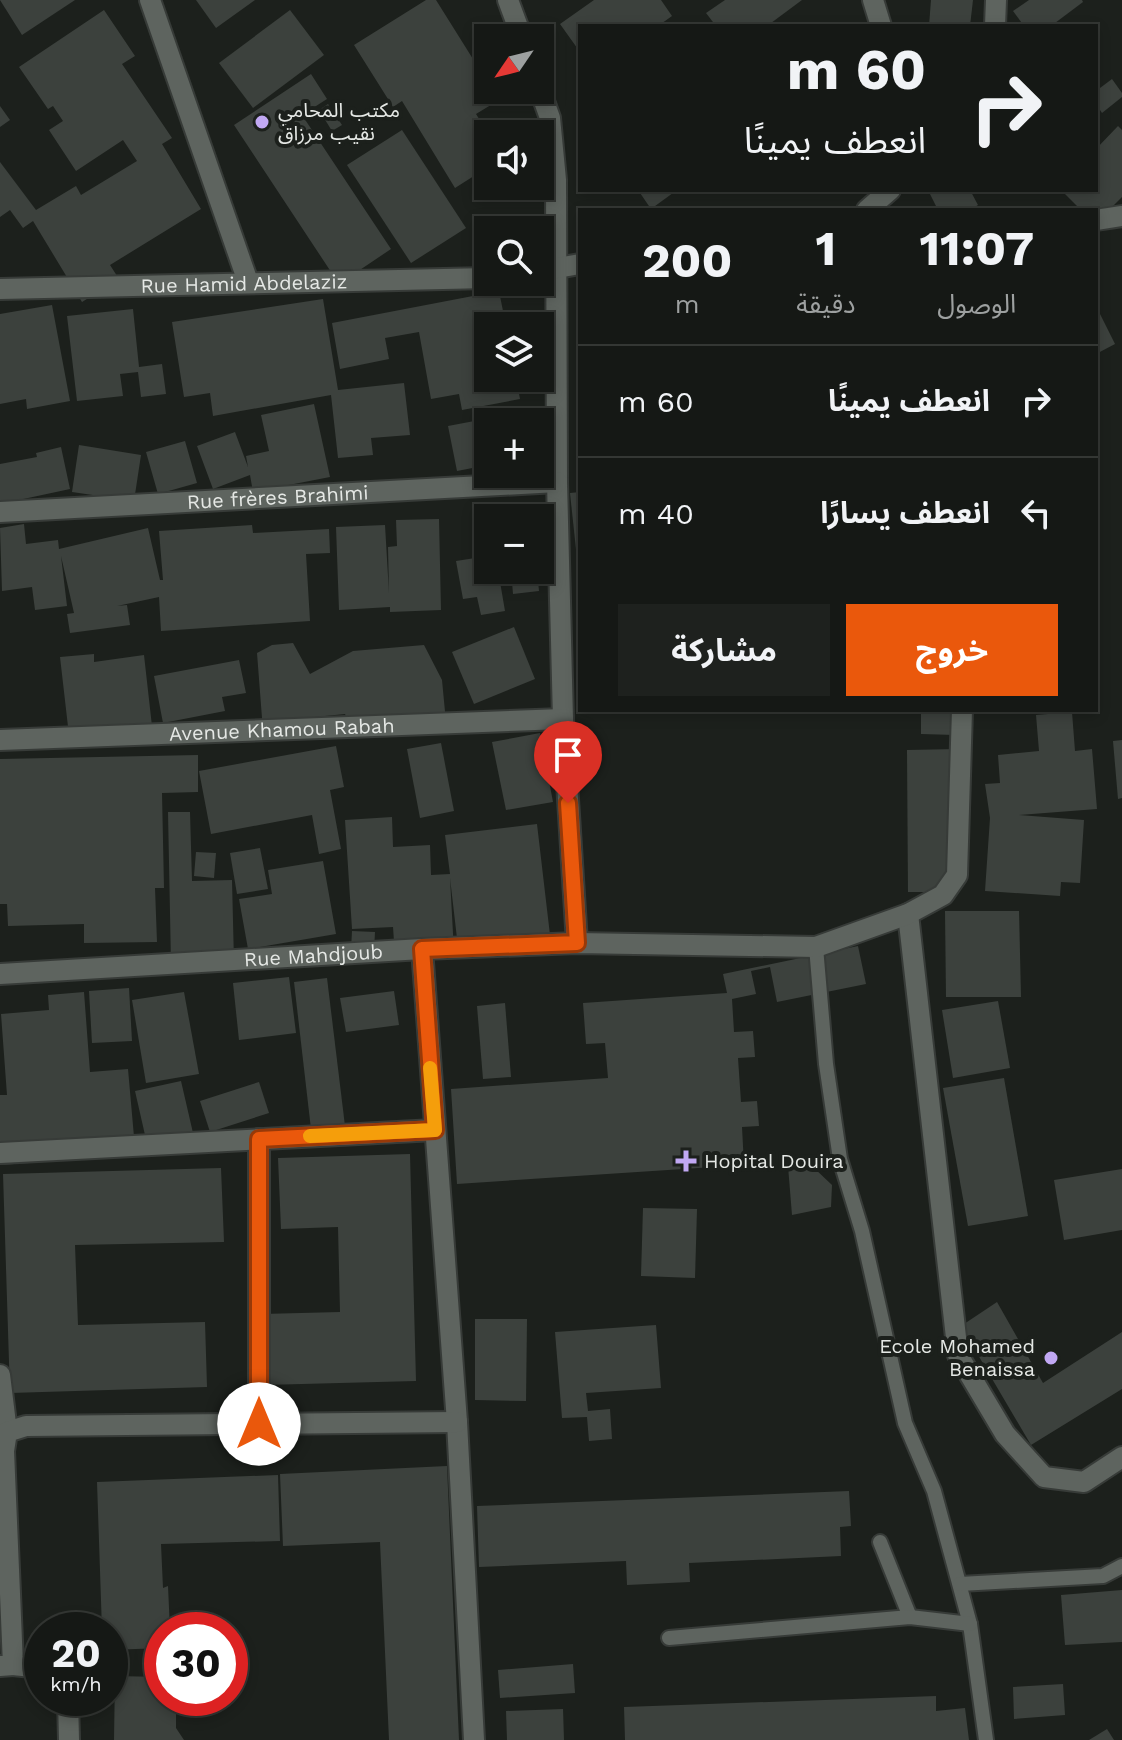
<!DOCTYPE html>
<html lang="ar">
<meta charset="utf-8">
<style>
body{margin:0;font-family:"Work Sans","Noto Sans Arabic",sans-serif;background:#1e211e;color:#f1f3f6;direction:rtl;height:100vh;display:flex;flex-direction:column;font-size:30px;white-space:nowrap}
*{box-sizing:border-box;margin:0}
p{font-size:26px;color:#9da0a0}
.icon{flex:none;width:44px;height:44px;fill:none;stroke:currentColor;stroke-width:2;stroke-linecap:round;stroke-linejoin:round}
.map{position:relative;flex:1;overflow:hidden;direction:ltr}
.side{position:absolute;left:578px;top:208px;width:520px;height:504px;display:flex;flex-direction:column;background:#151815;border-radius:0px;box-shadow:0 4px 12px #0003,0 0 0 2px #343734;direction:rtl}
.side>*{flex:none}
.banner{position:absolute;left:578px;top:24px;width:520px;height:168px;border-radius:0px;box-shadow:0 4px 12px #0003,0 0 0 2px #343734;direction:rtl;background:#151815;color:#f1f3f6;overflow:hidden}
.needle{width:52px;rotate:235deg}
.controls{position:absolute;left:474px;top:24px;display:grid;gap:16px}
.controls a{display:grid;place-items:center;width:80px;height:80px;border-radius:0px;background:#151815;box-shadow:0 4px 12px #0003,0 0 0 2px #343734;font-size:40px}
.speed{position:absolute;left:24px;top:1612px;display:flex;gap:16px;font-size:40px;font-weight:700;text-align:center}
.speed>*{display:grid;place-content:center;width:104px;height:104px;border-radius:50%;background:#151815;box-shadow:0 4px 12px #0003,0 0 0 2px #343734;line-height:1}
.speed small{font-size:20px;font-weight:400}
.speed .limit{border:12px solid #d22;background:#fff;color:#111}
.pin{position:absolute;display:grid;place-items:center;width:68px;height:68px;color:#fff;margin:-82px -34px;border-radius:50% 50% 50% 0;rotate:-45deg;box-shadow:0 0 8px #0007}
.pin .icon{rotate:45deg}
.me{position:absolute;width:88px;margin:-44px;rotate:0deg;stroke-linejoin:round;filter:drop-shadow(0 0 6px #0008)}
.turn{display:flex;align-items:center;gap:28px;height:168px;padding:0 40px;font-size:36px}
.turn .icon{width:104px;height:104px;stroke-width:2.5}
.turn b{display:block;font-size:56px;line-height:68px}
.eta{display:flex;justify-content:space-evenly;align-items:center;height:136px;text-align:center}
.eta b{font-size:48px;font-weight:700;line-height:56px}
.primary-button{display:flex;gap:16px;margin-top:auto;padding:16px 40px}
.primary-button a{flex:1;height:92px;border-radius:0px;background:#ea580c;color:#fff;font-size:32px;font-weight:700;line-height:92px;text-align:center}
.primary-button a+a{background:#1e211e;color:#f1f3f6}
ul{padding:0;list-style:none}
li{display:flex;align-items:center;gap:24px;height:112px;padding:0 40px;border-top:2px solid #343734}
li div{flex:1}
li b{display:block;font-size:30px}
li em{font-style:normal}
.map>svg:first-child{display:block}
</style>
<div class="map">
<svg width="1122" height="1740" viewBox="0 0 1122 1740">
<rect width="100%" height="100%" fill="#1c201c"/>
<!-- building -->
<g fill="#3c413d">
<path d="M0,0h75l-53,35z"/>
<path d="M196,0h59l-39,28z"/>
<path d="M426,0h10l52,83v7h5l6,10 -23,14 12,19v34l-33,21 -53,-87 -9,6 -39,-62z"/>
<path d="M594,0h67l11,16 -14,10h-78v26l-20,-28z"/>
<path d="M725,0h77l-35,26h-51l-10,-13z"/>
<path d="M931,0h42l-3,26h-41z"/>
<path d="M1029,0h53l1,2 -32,24h-27l-11,-15z"/>
<path d="M104,10l31,46 -13,8 50,74 -10,6 39,65 -91,56 9,14 -37,23 -49,-81 -10,7 -13,-18 -10,7v-55l36,48 40,-24 5,9 56,-34 -14,-21 -47,31 -27,-41 14,-9 -10,-15 -5,3 -29,-42z"/>
<path d="M290,10l34,45 -71,53 -34,-45z"/>
<path d="M311,74l16,25 -25,16 89,134 -52,35 -105,-159z"/>
<path d="M1112,79l10,14v4l-20,16 -6,-9v-13z"/>
<path d="M328,104l14,21 -10,6 -13,-21z"/>
<path d="M0,106l10,14 -10,7z"/>
<path d="M1118,126l4,4v67l-26,26v-13h-15l-20,-20h35v-41z"/>
<path d="M402,130l64,98 -55,35 -64,-98z"/>
<path d="M638,190h39l-26,19z"/>
<path d="M928,190h42l8,15 -8,5h-32z"/>
<path d="M499,291l7,35h-18v52h28l4,21 -58,11 -3,-16 -28,5 -12,-67 -34,6 4,21 -49,10 -8,-46z"/>
<path d="M323,299l15,91 66,-7 6,52 -39,3 2,17 -35,3 -7,-63 -118,21 -3,-23 -26,4 -12,-75z"/>
<path d="M52,305l18,96 -43,8 -1,-10 -26,5v-90z"/>
<path d="M1096,306l19,38 -19,10z"/>
<path d="M133,309l6,58 23,-3 4,30 -25,3 -3,-25 -18,2 3,22 -46,5 -10,-85z"/>
<path d="M314,404l16,73 -77,15 -3,-17 -37,14 -16,-43 38,-14 13,35 -2,-11 23,-5 -8,-36z"/>
<path d="M522,412l2,10h-36v43l-31,6 -9,-45z"/>
<path d="M185,441l12,42 -39,11 -12,-42z"/>
<path d="M79,445l62,10 -7,46 -62,-9z"/>
<path d="M61,447l9,42 -70,15v-40l37,-7 -1,-4z"/>
<path d="M580,492v76h-2l-8,-75z"/>
<path d="M439,519l2,91 -51,2v-5l-51,3 -3,-83 49,-2 4,68 -1,-46 9,-1 -1,-26z"/>
<path d="M24,524l2,20 32,-4 1,9 89,-21 12,52h3l-4,-49 93,-6 1,8 76,-4 1,24 -24,1 4,67 -149,10 -2,-34 -42,9 10,-1 3,20 -60,8 -3,-19 7,-1 -13,-57 6,50 -32,4 -3,-23 -30,4 -2,-63z"/>
<path d="M488,556v14h10l7,41 -24,4 -4,-18 -14,2 -7,-38z"/>
<path d="M511,570h26l2,21 -26,3z"/>
<path d="M514,627l21,52 -61,25 -22,-52z"/>
<path d="M293,643l17,31 43,-23 71,-6 18,35 4,42 -94,6 -7,-14 -30,3 -23,11 -29,3 -6,-78 15,-8z"/>
<path d="M94,654v8l50,-7 9,80 -83,9 -10,-87z"/>
<path d="M239,660l7,33 -24,4 3,14 -62,12 -9,-47z"/>
<path d="M921,710h34v25l-34,-1z"/>
<path d="M1072,712l3,39 17,-2 5,60 -78,6 65,5 -4,63 -19,-1 -1,14 -75,-5 5,-73 -5,-34 15,-1 -2,-28 41,-4 -3,-36z"/>
<path d="M540,733l13,69 -47,8 -14,-68z"/>
<path d="M1122,740v58l-4,1 -5,-58z"/>
<path d="M441,743l13,68 -34,7 -13,-69z"/>
<path d="M336,746l8,41 -14,3 11,59 -22,5 -7,-39 -101,19 -12,-63z"/>
<path d="M958,749l2,143h-52l-1,-142z"/>
<path d="M198,755v37l-36,1 2,95h-9l2,54 -73,1v-19l-76,2 -1,-22h-7v-145z"/>
<path d="M168,812h22l2,69 40,-1 2,82 -63,2z"/>
<path d="M392,817l1,30 37,-2 1,30 19,-1 -5,-39 92,-11 13,111 -92,12 -8,-69 4,74 -59,4 -2,-29 -41,2 -7,-109z"/>
<path d="M260,848l8,41 -31,5 -7,-41z"/>
<path d="M196,852l20,1 -2,25 -20,-2z"/>
<path d="M323,861l13,73 -88,15 -9,-50 33,-5 -4,-24z"/>
<path d="M945,911h74l2,86h-75z"/>
<path d="M352,931l23,1 -1,18h-23z"/>
<path d="M858,946l8,38 -89,18 -7,-35 -19,4 5,23 -24,5 2,33 19,-1 2,26 -17,1 3,44 16,-1 2,25 -17,1 2,38 -287,19 -6,-95 157,-11 -3,-35 -19,1 -3,-41 144,-10 -4,-19z"/>
<path d="M289,977l7,56 -57,7 -6,-57z"/>
<path d="M327,978l18,148 -34,3 -17,-147z"/>
<path d="M129,988l3,53 -40,2 -3,-52z"/>
<path d="M394,991l5,34 -53,7 -6,-34z"/>
<path d="M84,992l6,80 38,-3 7,79 -47,3v8l-88,6v-70h7l-6,-81 48,-4 -1,-15z"/>
<path d="M184,992l15,82 -53,9 -14,-83z"/>
<path d="M998,1001l12,67 -57,10 -11,-68z"/>
<path d="M505,1003l6,74 -28,2 -6,-73z"/>
<path d="M1004,1078l24,138 -60,10 -25,-138z"/>
<path d="M181,1081l15,65 -46,11 -15,-66z"/>
<path d="M259,1082l10,31 -59,19 -10,-31z"/>
<path d="M410,1154l6,227 -152,4 -2,-71 78,-2 -2,-85 -57,2 -3,-71z"/>
<path d="M788,1166l26,2 18,17 -1,22 -39,8z"/>
<path d="M221,1168l3,74 -149,3 3,80 127,-3 2,65 -197,6 -7,-219z"/>
<path d="M1122,1169v61l-58,10 -10,-60z"/>
<path d="M643,1208l54,1 -2,69 -54,-2z"/>
<path d="M997,1302l46,81 79,-51v57l-91,56 -70,-119z"/>
<path d="M475,1319h52l-1,82 -51,-1z"/>
<path d="M656,1325l5,63 -75,5 2,18 22,-2 2,30 -23,2 -2,-24 -25,1 -7,-86z"/>
<path d="M447,1466l12,274h-70l-9,-198 -97,4 -3,-72z"/>
<path d="M278,1475l2,66 -119,3 2,44 5,-2 2,44h-8v18l-52,2v-20h-8l-5,-148z"/>
<path d="M849,1491l2,35 -11,1 1,29 -152,7 1,19 -63,3 -1,-24 -147,6 -2,-61z"/>
<path d="M1122,1590v52l-57,3 -4,-50z"/>
<path d="M573,1664l2,29 -75,5 -2,-28z"/>
<path d="M115,1676l47,1v21h14v30l8,12h-70z"/>
<path d="M1063,1684l2,31 -51,4 -1,-32z"/>
<path d="M936,1696v15l29,-3 4,32h-344l-1,-33z"/>
<path d="M563,1709l1,31h-57l-1,-29z"/>
<path d="M1107,1729l7,11h-25z"/>
</g>
<g fill="none" stroke-linecap="round" stroke-linejoin="round">
<!-- lane casing -->
<g stroke="#373b38" stroke-width="18">
<g id="lane">
<path d="M816,947l10,117 14,95 22,72 43,192 29,68 36,133 16,116"/>
<path d="M880,1542l30,75"/>
<path d="M960,1584l143,-8 19,-10"/>
<path d="M669,1638l241,-21 60,7"/>
</g>
</g>
<!-- street casing -->
<g stroke="#373b38" stroke-width="24">
<g id="street">
<path d="M150,0l98,282"/>
<path d="M508,0l14,38"/>
<path d="M873,0l8,26"/>
<path d="M995,26l1,-26"/>
<path d="M540,90l10,28 6,62 1,302 6,237 14,224"/>
<path d="M867,210l23,-20"/>
<path d="M1096,220l26,-4"/>
<path d="M540,271l40,-7"/>
<path id="s1" d="M0,289l488,-11"/>
<path id="s2" d="M0,512l557,-30"/>
<path id="s3" d="M0,740l563,-21"/>
<path d="M908,914l50,441 47,79 39,43 40,5 38,-25"/>
<path d="M422,949l35,473 17,318"/>
<path id="s4" d="M0,974l422,-25 155,-6 239,4 92,-33 35,-19 14,-20 5,-165"/>
<path d="M0,1153l435,-23"/>
<path d="M0,1375l7,57"/>
<path d="M259,1424v-285"/>
<path d="M13,1665l29,3"/>
<path d="M0,1666l13,-1 -9,-214 3,-19 19,-6 431,-4"/>
<path d="M68,1698l1,42"/>
</g>
</g>
<!-- lane -->
<use href="#lane" stroke="#5e645f" stroke-width="14"/>
<!-- street -->
<use href="#street" stroke="#5e645f" stroke-width="20"/>
</g>
<g fill="none" stroke-linecap="round" stroke-linejoin="round">
<!-- route casing -->
<g stroke="#983908" stroke-width="20">
<path id="route" d="M259,1424v-285l176,-9 -13,-181 155,-6 -9,-140"/>
</g>
<!-- route -->
<use href="#route" stroke="#ea580c" stroke-width="14"/>
<!-- slow -->
<path stroke="#f59e0b" stroke-width="14" d="M310,1136l125,-6 -5,-62"/>
</g>
<!-- markers -->
<g fill="#c1a8f3" stroke="#1c201c" stroke-width="3">
<circle cx="262" cy="122" r="8"/>
<path d="M682 1149h8v8h8v8h-8v8h-8v-8h-8v-8h8z"/>
<circle cx="1051" cy="1358" r="8"/>
</g>
<g text-anchor="middle" stroke-width="8" stroke-linejoin="round" paint-order="stroke">
<!-- poi labels -->
<g font-size="20" fill="#e5e8e5" stroke="#1c201c" text-anchor="start">
<text x="278" y="117">مكتب المحامي<tspan x="278" dy="23">نقيب مرزاق</tspan></text>
<text x="704" y="1168">Hopital Douira</text>
<text x="1035" y="1353" text-anchor="end">Ecole Mohamed<tspan x="1035" dy="23">Benaissa</tspan></text>
</g>
<!-- street labels -->
<g font-size="20" fill="#e5e8e5" stroke="#1c201c">
<text dy="7" stroke="none"><textPath href="#s1" startOffset="244">Rue Hamid Abdelaziz</textPath></text>
<text dy="7" stroke="none"><textPath href="#s2" startOffset="278">Rue frères Brahimi</textPath></text>
<text dy="7" stroke="none"><textPath href="#s3" startOffset="282">Avenue Khamou Rabah</textPath></text>
<text dy="7" stroke="none"><textPath href="#s4" startOffset="314">Rue Mahdjoub</textPath></text>
</g>
</g>
</svg>
<div class="controls">
<a><svg class="needle" viewBox="-14 -14 28 28"><path d="M0-13l5 13h-10z" fill="#e53935"/><path d="M0 13l5-13h-10z" fill="#9da0a0"/></svg></a>
<a><svg class="icon" aria-label="sound" viewBox="0 0 24 24"><path d="M4 9h4l5-4v14l-5-4H4zM17 9q2 3 0 6"/></svg></a>
<a><svg class="icon" aria-label="search" viewBox="0 0 24 24"><circle cx="10" cy="10" r="6"/><path d="M15 15l6 6"/></svg></a>
<a><svg class="icon" aria-label="layers" viewBox="0 0 24 24"><path d="M12 4l9 5-9 5-9-5zM3 14l9 5 9-5"/></svg></a>
<a>+</a>
<a>−</a>
</div>
<div class="speed"><div>20<small>km/h</small></div><div class="limit">30</div></div>
<div class="pin" style="left:568px;top:803px;background:#d93025"><svg class="icon" aria-label="arrive" viewBox="0 0 24 24"><path d="M6 21V4h12l-3 4 3 4H6"/></svg></div>
<svg class="me" style="left:259px;top:1424px" viewBox="-20 -20 40 40"><circle r="19" fill="#fff"/><path d="M0-13L10 11 0 6-10 11z" fill="#ea580c"/></svg>
<div class="banner">
<div class="turn"><svg class="icon" aria-label="right" viewBox="0 0 24 24"><path d="M7 20v-9h11M14 6l5 5-5 5"/></svg><div><b>60 m</b>انعطف يمينًا</div></div>
</div>
<section class="side">
<div class="eta">
<div><b>11:07</b><p>الوصول</p></div>
<div><b>1</b><p>دقيقة</p></div>
<div><b>200</b><p>m</p></div>
</div>
<ul>
<li><svg class="icon" aria-label="right" viewBox="0 0 24 24"><path d="M7 20v-9h11M14 6l5 5-5 5"/></svg><div><b>انعطف يمينًا</b></div><em>60 m</em></li>
<li><svg class="icon" aria-label="left" viewBox="0 0 24 24"><path d="M17 20v-9H6M10 6l-5 5 5 5"/></svg><div><b>انعطف يسارًا</b></div><em>40 m</em></li>
</ul>
<div class="primary-button"><a>خروج</a><a>مشاركة</a></div>
</section>
</div>
